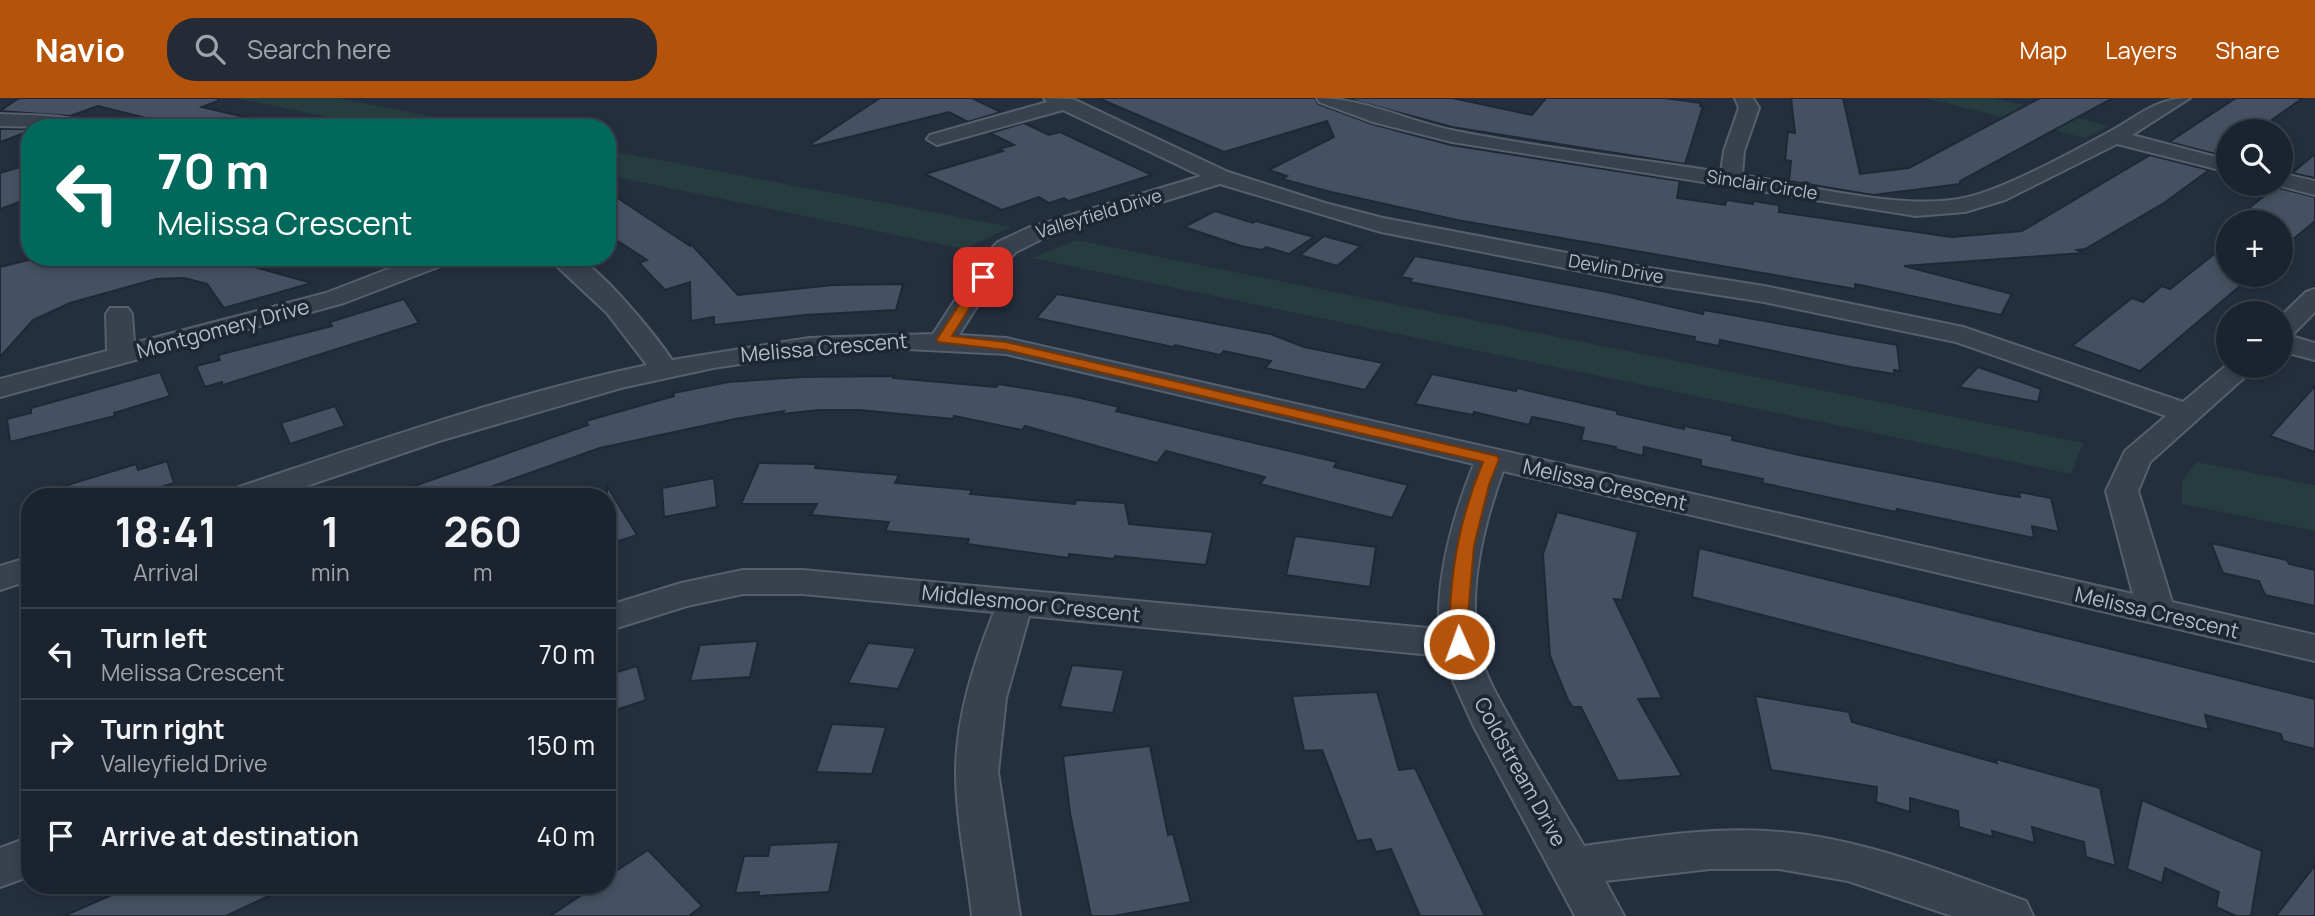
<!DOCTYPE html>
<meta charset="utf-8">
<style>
body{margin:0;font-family:Manrope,sans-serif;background:#242b36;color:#f1f3f6;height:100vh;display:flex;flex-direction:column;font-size:26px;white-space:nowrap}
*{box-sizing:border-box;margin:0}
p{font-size:23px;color:#a0a4aa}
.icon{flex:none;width:38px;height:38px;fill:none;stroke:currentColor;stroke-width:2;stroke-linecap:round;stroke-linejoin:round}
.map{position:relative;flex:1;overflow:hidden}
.drawer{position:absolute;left:21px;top:390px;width:595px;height:406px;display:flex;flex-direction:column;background:#1b232e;border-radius:28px;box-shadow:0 4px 10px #0003,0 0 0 2px #39404a}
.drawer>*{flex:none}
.banner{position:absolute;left:21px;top:21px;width:595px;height:147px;border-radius:28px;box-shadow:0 4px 10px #0003,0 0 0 2px #39404a;background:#00695c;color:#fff;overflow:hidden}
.buttons{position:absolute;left:2216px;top:21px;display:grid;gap:14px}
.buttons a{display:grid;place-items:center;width:77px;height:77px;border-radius:50%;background:#1b232e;box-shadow:0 4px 10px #0003,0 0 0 2px #39404a;font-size:35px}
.pin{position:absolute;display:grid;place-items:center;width:60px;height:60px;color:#fff;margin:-30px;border-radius:14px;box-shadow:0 4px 10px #0006}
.me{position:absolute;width:77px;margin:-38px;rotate:358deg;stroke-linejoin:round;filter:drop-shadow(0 0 5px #0008)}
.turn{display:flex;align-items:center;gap:24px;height:147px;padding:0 21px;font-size:32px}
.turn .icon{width:91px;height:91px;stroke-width:2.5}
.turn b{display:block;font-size:49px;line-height:60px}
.eta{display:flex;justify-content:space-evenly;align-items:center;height:119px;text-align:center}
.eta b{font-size:42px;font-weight:700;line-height:49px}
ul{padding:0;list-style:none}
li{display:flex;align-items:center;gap:21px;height:91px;padding:0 21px;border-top:2px solid #39404a}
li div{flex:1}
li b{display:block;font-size:26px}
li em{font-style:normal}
header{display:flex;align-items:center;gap:42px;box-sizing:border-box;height:98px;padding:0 35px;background:#b45309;color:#fff}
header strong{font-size:33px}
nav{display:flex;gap:38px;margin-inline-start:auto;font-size:24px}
.search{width:490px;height:63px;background:#242b36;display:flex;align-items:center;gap:18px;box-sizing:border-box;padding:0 24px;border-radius:28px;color:#a0a4aa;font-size:26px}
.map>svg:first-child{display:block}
</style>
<header>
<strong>Navio</strong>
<div class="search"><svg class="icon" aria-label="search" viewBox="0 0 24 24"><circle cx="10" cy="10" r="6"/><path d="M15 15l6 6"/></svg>Search here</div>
<nav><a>Map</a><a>Layers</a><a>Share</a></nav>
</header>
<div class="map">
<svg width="2315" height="818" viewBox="0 0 2315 818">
<rect width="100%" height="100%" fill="#242f3e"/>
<!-- green -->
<g fill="#263c3f">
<path d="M237,0h100l155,30h-112z"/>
<path d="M1926,0h68l115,28 -24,12z"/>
<path d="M607,52l404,77 -47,22 -357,-74z"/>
<path d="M1076,142l1007,203 -12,31 -1039,-216z"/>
<path d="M2196,364l119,23v46l-133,-27v-23z"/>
</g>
<!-- building -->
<g fill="#455162" stroke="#1f2835" stroke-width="2">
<path d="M19,0h199v3l-16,6 47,11 -1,10h-62l-88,-22 -28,10 -70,-5z"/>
<path d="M880,0h92l29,14 -33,10 -19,-10 -136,34 -1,-3z"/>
<path d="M1098,0h217l3,6 54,20 79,21 229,36 -3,17 48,7 2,-5 26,4v-3l26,4v7l172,25 71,-6 128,-76 59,15 -45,33 -79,46 -8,1 6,3 -179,13 108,28 -11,21 -146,-31v5l-398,-69 -126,-28 -49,-13 5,-3 -18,-6 65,-33 -7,-16 -103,31z"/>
<path d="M1345,0h107l80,17 14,-17h119l36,5 -1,3h3l-18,58 -233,-37z"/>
<path d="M1791,0h52l17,76 49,-6 131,-70h73l-153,83v3l-87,11 -84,-14 2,-20 -6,-1 3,-28 7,1z"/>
<path d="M2236,0h67l-47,33h-28l-1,26 -58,-15z"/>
<path d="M1024,25l25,12 11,-3 92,43 -83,26 -5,-3 -15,5 -10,-6 -37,13 -77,-36 78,-23 -4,-2 15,-4 -24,-12z"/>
<path d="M0,31h30v2l-30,11z"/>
<path d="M2315,56v24l-23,-5z"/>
<path d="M30,66v34l-30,11v-36z"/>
<path d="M2275,89l40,10v24l-35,29v-28h-48z"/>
<path d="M607,93l83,55v-3l48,52 95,-10 70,-1 -7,26 -91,5 -91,10v-8l-23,4 -1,-39 -25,8 -26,-27 8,-3 -40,-26z"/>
<path d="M1215,113l38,12 3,-2 58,16 -25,17 -23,-7 -4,3 -21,-4 -57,-19z"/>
<path d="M1324,138l37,10 -24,20 -37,-11z"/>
<path d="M2228,145v32h25l-113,96 -68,-25 60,-48 11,4 19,-16 8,3z"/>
<path d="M1415,158l197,37 91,21 1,-4 193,35 3,26 -6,-1v4l-43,-7 -131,-27 -1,6 -25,-5 1,-4 -285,-55 2,-3 -11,-2z"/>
<path d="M41,159h177l94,26 -88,25 -17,-24 -23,-6 -28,1 -86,24 -37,17 -33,37v-90z"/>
<path d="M1057,196l213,40 34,13 79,16 -18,27 -100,-22 6,-7 -47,-10 -4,4 -45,-10 -2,2 -137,-29z"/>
<path d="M404,201l15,24 -196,62 -1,-3 -17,5 -9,-21 24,-6 -2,-5 114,-29 -2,-4z"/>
<path d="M1978,269l63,22 -3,13 -79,-15z"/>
<path d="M160,274l10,24 -56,17 1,3 -105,26 -3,-23 24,-6v-5z"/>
<path d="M1432,276l84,17 1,-3 100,23v3l67,15v-3l49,10 -1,4 72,16 196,38 20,3 -1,-5 32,6 8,34 -27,-6 2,12 -137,-29 -1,3 -134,-29 1,-4 -62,-13v-6l-57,-13 -1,9 -28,-7 1,-2 -35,-7 3,-12 -26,-6 -26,-5 -3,8 -55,-13 -1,3 -58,-11z"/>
<path d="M894,278l-1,2 103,9 3,-3 73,12 47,11 -3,4 221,51 -3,5 74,18 -16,33 -132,-34 5,-7 -99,-26 -9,12 -132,-37 -3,4 -68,-14 -1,3 -94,-9h-40l-37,4 2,-3 -49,8 -135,29 -107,38 7,11h-106v-4l194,-68 -2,-4 88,-25 -1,-3 55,-11 72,-5z"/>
<path d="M2315,288v66l-45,-16z"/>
<path d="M335,308l10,20 -55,18 -9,-21z"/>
<path d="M167,363l7,22 -33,10 -1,-6 -31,10h-60l-1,-6 88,-27 2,6z"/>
<path d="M759,365l57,1 -1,4 84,7 -4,8 77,7 -2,4 105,10 1,-4 49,3 4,21 84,8 -7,33 -91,-9 -1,3 -45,-5 -1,4 -101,-14 2,-5 -84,-8 4,-9 -78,-7 6,-11h-76z"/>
<path d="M714,380l3,29 -53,10 -2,-29z"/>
<path d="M607,388l30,49 -30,10z"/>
<path d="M1557,414l81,20 -16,68 -8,-1 48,99 -24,1 44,77 -64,5 -37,-74h-8l-5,-7 -18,-44 -7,-102z"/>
<path d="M1295,438l81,11 -6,40 -84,-12z"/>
<path d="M2211,445l76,17 2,4 26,6v36l-50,-11 -6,-14 -36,-8z"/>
<path d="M1699,450l616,151v50l-32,-8 -2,-7 -76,-19 4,15 -517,-133z"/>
<path d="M758,543l-8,36 -60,4 10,-36z"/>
<path d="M868,545l48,5 -18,41 -50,-6z"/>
<path d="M1072,567l52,5 -11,43 -53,-6z"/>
<path d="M637,568l9,34 -39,13v-38z"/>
<path d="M1377,594l22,78 16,-2 70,148h-65l-29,-67 -15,3 -5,-13 -14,2 -35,-91 -18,1 -12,-55z"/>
<path d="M1755,598l94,16 3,10 145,41 -1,-4 104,29 16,78 -30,-9 -2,-15 -52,-15 3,16 -43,-12 1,6 -34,-10 -1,-16 -48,-13v14l-34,-10 1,-15 -106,-17z"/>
<path d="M832,626l54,3 -14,47 -56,-2z"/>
<path d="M1150,648l18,89 5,-1 18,68 -77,14h-23l-21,-103 -7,-57z"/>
<path d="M2142,702l120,51 -11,65h-15l-20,-9 3,-15 -54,-24 -3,15 -35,-14z"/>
<path d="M839,744l-10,50 -71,4 1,-4 -24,1 9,-37h24l2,-11z"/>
<path d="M648,752l54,56 -13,10h-139l45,-30h12v-9z"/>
<path d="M2315,767v51h-39z"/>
<path d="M132,788h158l-64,30h-162z"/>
</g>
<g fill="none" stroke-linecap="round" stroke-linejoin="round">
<!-- street casing -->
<g stroke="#565f6c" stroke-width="4">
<g id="street">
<path d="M1044,0l29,1 155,73 97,31 58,15 253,48 128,20 199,41 220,75 45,-38 29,2 -107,96 -12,29 34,111 143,33v26l-812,-190c-20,55 -37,124 -23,183 6,23 18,43 29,63 24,44 50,86 75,129 65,-9 131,-20 197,-14 84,7 166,41 245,69l7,15h-81l-104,-35 -69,-12h-69l-105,12 19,35h-49l-102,-191 -31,-69 -413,-40 -23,82 -8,74 22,144h-48c-5,-47 -16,-96 -16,-143 0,-55 18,-111 38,-161l-191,-18h-60l-56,12 -80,25v-25l74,-23 62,-13h60l636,59c-2,-57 14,-113 35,-165l-468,-110 -99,-5 -98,5 -96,14 -92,20 -182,53 -165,56h-48l4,-7c138,-46 275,-95 417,-125l-40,-52 -60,-56c8,0 20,-2 27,0 24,7 83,80 98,103l137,-22 124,-4 50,-77 15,-15 30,-14 173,-52 -138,-66 -126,35 -10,-6 3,-4 117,-33zM1220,86l161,48 255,50 128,20 192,40 210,74 -41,35 -19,40 27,103 -1127,-256 -47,-3 43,-69 14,-14 28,-14z"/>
<path d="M1317,0c45,0 89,22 134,32 89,18 181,28 270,42l3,-21 15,-43 -4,-10h18l6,10 -15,43 -2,24c62,10 163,36 222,23 39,-8 108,-46 145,-66 30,-16 46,-34 81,-34l-58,37 96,25v12l-111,-28 -112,56 -40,12 -49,4 -464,-74 -79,-20 -54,-20z"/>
<path d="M0,16c20,1 82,0 94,14l-94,-2z"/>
<path d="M2280,75l35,8v14l-42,-11h7z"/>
<path d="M419,159h35l-3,5 -107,41 -344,94v-18l107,-28 -1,-37 4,-6h18l4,6 2,29 192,-50z"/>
<path d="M2315,191v23l-24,24 24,7v17l-35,-9v-34l26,-25z"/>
<path d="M30,459v23l-30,10v-24z"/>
<path d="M30,739v39l-30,11v-39z"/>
</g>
</g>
<!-- street -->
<use href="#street" fill="#38414e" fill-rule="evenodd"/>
</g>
<!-- route -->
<path fill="#b45309" stroke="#753606" stroke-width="2" d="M983,175l6,4 -37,59 54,6 491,114 2,3 -10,26 -15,61 -9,102 -6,2 -9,-6c-2,-62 9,-125 33,-182l-477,-112 -68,-8 -1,-3 42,-65z"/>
<g text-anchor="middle" stroke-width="7" stroke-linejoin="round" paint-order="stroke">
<!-- far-street labels -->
<g font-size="18" fill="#b4bcc9" stroke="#1d2633">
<text transform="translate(1762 87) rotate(9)" y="6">Sinclair Circle</text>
<text transform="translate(1099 116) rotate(-17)" y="6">Valleyfield Drive</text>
<text transform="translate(1616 171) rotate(10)" y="6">Devlin Drive</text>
</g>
<!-- street labels -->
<g font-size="21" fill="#b4bcc9" stroke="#1d2633">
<text transform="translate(223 231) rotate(-15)" y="7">Montgomery Drive</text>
<text transform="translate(824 250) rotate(-5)" y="7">Melissa Crescent</text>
<text transform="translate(1605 387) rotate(13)" y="7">Melissa Crescent</text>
<text transform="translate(1031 506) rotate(6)" y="7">Middlesmoor Crescent</text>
<text transform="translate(2157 515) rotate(13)" y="7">Melissa Crescent</text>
<text transform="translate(1520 674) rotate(61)" y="7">Coldstream Drive</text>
</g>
</g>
</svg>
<div class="buttons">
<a><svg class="icon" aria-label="search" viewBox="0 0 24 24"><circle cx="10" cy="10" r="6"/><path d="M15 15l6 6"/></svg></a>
<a>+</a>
<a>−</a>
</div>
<div class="pin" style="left:983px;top:179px;background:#d93025"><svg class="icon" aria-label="arrive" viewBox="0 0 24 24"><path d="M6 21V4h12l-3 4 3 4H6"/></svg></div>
<svg class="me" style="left:1459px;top:546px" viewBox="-20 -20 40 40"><circle r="17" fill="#b45309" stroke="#fff" stroke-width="3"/><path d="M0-11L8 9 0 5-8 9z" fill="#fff"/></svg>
<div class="banner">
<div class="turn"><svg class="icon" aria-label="left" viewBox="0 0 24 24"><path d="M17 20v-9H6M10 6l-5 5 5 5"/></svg><div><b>70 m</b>Melissa Crescent</div></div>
</div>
<section class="drawer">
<div class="eta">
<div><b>18:41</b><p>Arrival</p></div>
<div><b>1</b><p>min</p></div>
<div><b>260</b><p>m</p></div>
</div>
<ul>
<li><svg class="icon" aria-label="left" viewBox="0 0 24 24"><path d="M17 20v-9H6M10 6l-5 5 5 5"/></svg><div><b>Turn left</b><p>Melissa Crescent</p></div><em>70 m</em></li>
<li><svg class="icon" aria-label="right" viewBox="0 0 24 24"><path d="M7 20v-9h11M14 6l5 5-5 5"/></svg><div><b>Turn right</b><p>Valleyfield Drive</p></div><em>150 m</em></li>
<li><svg class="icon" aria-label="arrive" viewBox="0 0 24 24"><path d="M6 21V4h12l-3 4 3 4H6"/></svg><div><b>Arrive at destination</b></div><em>40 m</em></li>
</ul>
</section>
</div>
